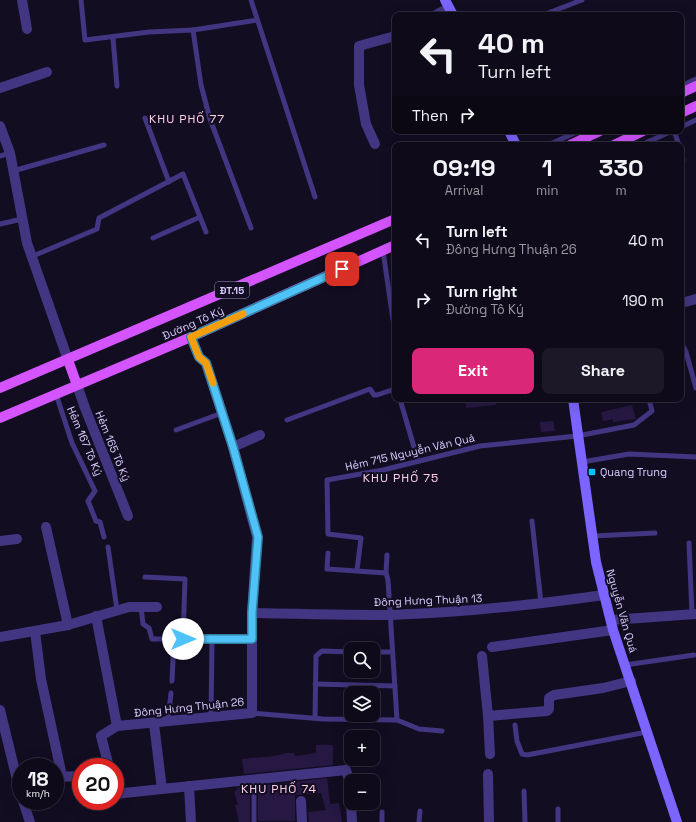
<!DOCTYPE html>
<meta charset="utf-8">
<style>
body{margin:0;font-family:"Space Grotesk",sans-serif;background:#1c1827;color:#f1f3f6;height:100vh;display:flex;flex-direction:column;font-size:15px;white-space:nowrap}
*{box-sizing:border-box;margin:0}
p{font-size:13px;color:#9b9aa2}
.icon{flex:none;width:22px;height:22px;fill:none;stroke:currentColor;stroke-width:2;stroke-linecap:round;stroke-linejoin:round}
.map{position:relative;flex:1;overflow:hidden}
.side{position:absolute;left:392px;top:142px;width:292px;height:260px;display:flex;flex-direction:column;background:#0e0a1a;border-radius:8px;box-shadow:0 4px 16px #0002,0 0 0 1px #2e2b39}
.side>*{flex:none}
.top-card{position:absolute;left:392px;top:12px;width:292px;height:122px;border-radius:8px;box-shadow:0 4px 16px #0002,0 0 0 1px #2e2b39;background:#0e0a1a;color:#f1f3f6;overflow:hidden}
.buttons{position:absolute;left:344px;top:642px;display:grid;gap:8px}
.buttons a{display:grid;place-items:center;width:36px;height:36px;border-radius:8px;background:#0e0a1a;box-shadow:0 4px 16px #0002,0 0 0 1px #2e2b39;font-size:20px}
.speed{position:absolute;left:12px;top:758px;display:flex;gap:8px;font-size:20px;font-weight:700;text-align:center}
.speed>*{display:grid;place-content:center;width:52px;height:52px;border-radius:50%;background:#0e0a1a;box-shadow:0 4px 16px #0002,0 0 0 1px #2e2b39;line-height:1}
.speed small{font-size:10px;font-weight:400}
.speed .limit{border:6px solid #d22;background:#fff;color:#111}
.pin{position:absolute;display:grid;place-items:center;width:34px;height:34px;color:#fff;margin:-17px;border-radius:8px;box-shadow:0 2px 6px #0006}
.me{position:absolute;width:44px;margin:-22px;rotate:90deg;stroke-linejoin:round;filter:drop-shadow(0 0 3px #0008)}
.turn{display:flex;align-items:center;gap:14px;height:84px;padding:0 20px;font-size:18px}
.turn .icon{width:52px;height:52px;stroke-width:2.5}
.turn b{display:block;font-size:28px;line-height:34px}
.then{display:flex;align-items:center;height:38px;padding:0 20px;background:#0003;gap:8px;font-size:15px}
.eta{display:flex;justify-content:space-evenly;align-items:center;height:68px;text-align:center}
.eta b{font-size:24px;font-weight:700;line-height:28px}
.primary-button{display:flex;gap:8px;margin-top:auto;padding:8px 20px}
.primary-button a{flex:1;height:46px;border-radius:8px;background:#db2777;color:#fff;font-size:16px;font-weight:700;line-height:46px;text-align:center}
.primary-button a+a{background:#1c1827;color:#f1f3f6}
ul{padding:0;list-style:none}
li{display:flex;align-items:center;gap:12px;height:60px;padding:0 20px}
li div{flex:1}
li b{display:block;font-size:15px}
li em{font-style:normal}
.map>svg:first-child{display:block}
</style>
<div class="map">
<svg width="696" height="822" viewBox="0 0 696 822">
<rect width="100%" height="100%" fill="#130d22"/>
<!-- building -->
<g fill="#261843">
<path d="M465,399h31v6l-30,3z"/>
<path d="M632,405l4,14 -23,3v-3l-10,2 -2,-9z"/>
<path d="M553,421l2,10 -14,1 -1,-10z"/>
<path d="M316,745h17v20l-89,9 -2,-15 32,-3 13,-3h7l1,3 21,-3z"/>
<path d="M327,778l3,26 9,-1 3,19h-33l-1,-10 18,-2 -5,-17 -26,2v26h-37v-35z"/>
<path d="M250,786v36h-11l-4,-17h3l-4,-14h3l-1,-3z"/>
</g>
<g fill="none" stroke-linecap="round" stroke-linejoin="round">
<!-- lane -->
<g stroke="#423682" stroke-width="5">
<path d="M81,0l4,40 64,-8 44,-2"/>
<path d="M251,0l64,197"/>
<path d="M543,15l39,-15"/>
<path d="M113,38l4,48"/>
<path d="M681,86l15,-7"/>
<path d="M145,118l24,64"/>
<path d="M681,127l15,-7"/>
<path d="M674,131l5,14"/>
<path d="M548,145l31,-14"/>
<path d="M641,145l31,-14"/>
<path d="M681,152l2,8 -2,1"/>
<path d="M0,156l10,-3"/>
<path d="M13,171l91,-26"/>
<path d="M0,224l22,-5"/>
<path d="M251,228l-41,-109 -9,-34 -8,-55 64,-10"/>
<path d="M153,238l47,-21"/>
<path d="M383,251l12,82"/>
<path d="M33,256l64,-27 2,-11 84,-44 23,58"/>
<path d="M681,342l5,10 10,36"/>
<path d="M56,394l16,49 23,48 -7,10 8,20 4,1 4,15"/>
<path d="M400,399l18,62"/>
<path d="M287,420l83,-31 4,6h3l18,-6"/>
<path d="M176,430l46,-17"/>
<path d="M582,462l47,-8 67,3"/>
<path d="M532,521l9,82"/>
<path d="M592,536l63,-3"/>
<path d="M689,543l3,71"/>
<path d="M108,547l9,63"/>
<path d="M357,570l4,-32 -33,-4 -1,-54 56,-10 97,-24 97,-10 57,-11 18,-14 -3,-12"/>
<path d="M386,573l1,-18"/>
<path d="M145,577l40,2 -2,60"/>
<path d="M141,607l2,17 6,4 3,11h100"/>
<path d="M373,652h19"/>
<path d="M625,665l69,-10"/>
<path d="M172,681l2,-42"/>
<path d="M315,684l80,2"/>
<path d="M252,713l71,6 74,1 -9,-140 -2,-7 -59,-4 1,-16"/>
<path d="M211,717l1,-78"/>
<path d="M315,718l1,-62 6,-5 29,1"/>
<path d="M397,720l22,9 23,2"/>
<path d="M168,721l3,-28"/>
<path d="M515,725l2,16 5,13 5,1 120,-23"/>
<path d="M254,779v43"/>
<path d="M524,791l1,31"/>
<path d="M558,809v13"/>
<path d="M382,812v10"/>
<path d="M419,822l1,-11"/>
</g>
<!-- street -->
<g stroke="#423682" stroke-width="10">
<path d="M22,0l5,29"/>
<path d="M436,15l13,-7"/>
<path d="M0,88l47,-16"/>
<path d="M0,126l10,27 17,90 41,117"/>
<path d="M375,144l-9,-20 -7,-39v-39l36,-10"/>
<path d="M681,303l15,-4"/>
<path d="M77,385l8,23 43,108"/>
<path d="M233,447l27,-12"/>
<path d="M46,527l22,98"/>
<path d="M0,541l17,-2"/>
<path d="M252,613c45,1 91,2 137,2 72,-2 144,-10 215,-20"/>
<path d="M96,616l21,110 135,-13v-100l5,-76 -24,-90 -27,-84 -7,-6 -8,-20"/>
<path d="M611,620l85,-6"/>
<path d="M35,631l6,48 21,97"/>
<path d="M0,637l68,-12 61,-18h28"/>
<path d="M492,647l121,-17"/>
<path d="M482,656l6,60 2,38"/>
<path d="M0,710l21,86"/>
<path d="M488,716l59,-5 2,-2v-11l5,-3 49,-7 28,-7"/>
<path d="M109,767l-8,-31 16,-10"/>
<path d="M488,774l1,48"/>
<path d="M55,777l26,-1"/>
<path d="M189,786l2,36"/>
<path d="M162,789l184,-19 4,13 2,39"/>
<path d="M115,794l47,-5 -8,-65"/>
<path d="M23,801l7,21"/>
<path d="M301,801l1,21"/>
</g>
<!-- secondary -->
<g stroke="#7b64ff" stroke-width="10">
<path d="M445,0l8,15"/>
<path d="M509,131l7,14"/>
<path d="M573,399l23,163 17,68 64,192"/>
</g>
<!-- primary -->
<g stroke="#d454ff" stroke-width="10">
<path d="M681,93l15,-7"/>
<path d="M681,113l15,-7"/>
<path d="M570,145l30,-14"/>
<path d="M614,145l29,-14"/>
<path d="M68,360l9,25"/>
<path d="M0,388l395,-169"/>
<path d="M0,418l191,-81 204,-92"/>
</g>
</g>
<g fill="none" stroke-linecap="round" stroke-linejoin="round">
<!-- route casing -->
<g stroke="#337fa1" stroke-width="10">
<path id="route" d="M183,639h69v-26l6,-76 -25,-90 -27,-84 -7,-6 -8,-20 151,-68"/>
</g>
<!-- route -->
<use href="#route" stroke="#4fc3f7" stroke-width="7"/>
<!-- slow -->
<path stroke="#f59e0b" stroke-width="7" d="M213,383l-7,-20 -7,-6 -8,-20 52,-23"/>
</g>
<!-- markers -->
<rect fill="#00c1f8" stroke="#130d22" stroke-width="1.5" x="588" y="468" width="8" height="8" rx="2"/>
<g text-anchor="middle" stroke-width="4" stroke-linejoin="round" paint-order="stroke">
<!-- shield labels -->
<rect fill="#130d22" stroke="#9e93bd" stroke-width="1" x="215" y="282" width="34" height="16" rx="3"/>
<g font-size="10" font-weight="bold" fill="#d9cdff">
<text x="232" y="294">ĐT.15</text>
</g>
<!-- street labels -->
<g font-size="11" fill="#d9cdff" stroke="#130d22">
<text transform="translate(193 323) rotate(-24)" y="4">Đường Tô Ký</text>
<text transform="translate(85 441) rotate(67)" y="4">Hẻm 167 Tô Ký</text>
<text transform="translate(113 446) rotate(68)" y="4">Hẻm 165 Tô Ký</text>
<text transform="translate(410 452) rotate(-13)" y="4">Hẻm 715 Nguyễn Văn Quá</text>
<text transform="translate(428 600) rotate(-2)" y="4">Đông Hưng Thuận 13</text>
<text transform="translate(622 611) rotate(74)" y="4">Nguyễn Văn Quá</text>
<text transform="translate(189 707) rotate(-6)" y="4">Đông Hưng Thuận 26</text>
</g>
<!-- poi labels -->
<g font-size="11" fill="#d9cdff" stroke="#130d22" text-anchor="start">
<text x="600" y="476">Quang Trung</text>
</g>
<!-- neighbourhood labels -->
<g font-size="12" letter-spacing="1" fill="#ffcfe8" stroke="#130d22">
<text x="187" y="123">KHU PHỐ 77</text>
<text x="401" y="482">KHU PHỐ 75</text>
<text x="279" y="793">KHU PHỐ 74</text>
</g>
</g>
</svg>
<div class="buttons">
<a><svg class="icon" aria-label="search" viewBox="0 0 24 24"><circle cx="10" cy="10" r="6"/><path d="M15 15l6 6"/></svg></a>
<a><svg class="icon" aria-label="layers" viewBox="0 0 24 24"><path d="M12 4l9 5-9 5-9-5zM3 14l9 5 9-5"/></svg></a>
<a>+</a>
<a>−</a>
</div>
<div class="speed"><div>18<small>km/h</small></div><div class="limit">20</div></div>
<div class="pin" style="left:342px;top:269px;background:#d93025"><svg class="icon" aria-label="arrive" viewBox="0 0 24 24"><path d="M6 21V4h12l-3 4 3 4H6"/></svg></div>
<svg class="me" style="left:183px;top:639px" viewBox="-20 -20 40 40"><circle r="19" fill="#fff"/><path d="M0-13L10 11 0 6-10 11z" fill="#4fc3f7"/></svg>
<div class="top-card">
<div class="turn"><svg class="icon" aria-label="left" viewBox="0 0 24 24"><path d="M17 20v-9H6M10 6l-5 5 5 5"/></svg><div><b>40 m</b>Turn left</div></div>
<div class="then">Then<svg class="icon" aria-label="right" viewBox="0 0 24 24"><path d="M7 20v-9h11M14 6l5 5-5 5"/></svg></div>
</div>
<section class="side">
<div class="eta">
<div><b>09:19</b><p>Arrival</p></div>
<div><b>1</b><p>min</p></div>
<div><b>330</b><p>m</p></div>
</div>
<ul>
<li><svg class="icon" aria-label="left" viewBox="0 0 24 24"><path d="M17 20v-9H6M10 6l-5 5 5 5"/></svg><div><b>Turn left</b><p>Đông Hưng Thuận 26</p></div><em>40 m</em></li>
<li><svg class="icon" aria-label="right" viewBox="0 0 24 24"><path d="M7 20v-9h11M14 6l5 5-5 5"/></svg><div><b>Turn right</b><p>Đường Tô Ký</p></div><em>190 m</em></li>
</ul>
<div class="primary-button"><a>Exit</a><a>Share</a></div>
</section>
</div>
